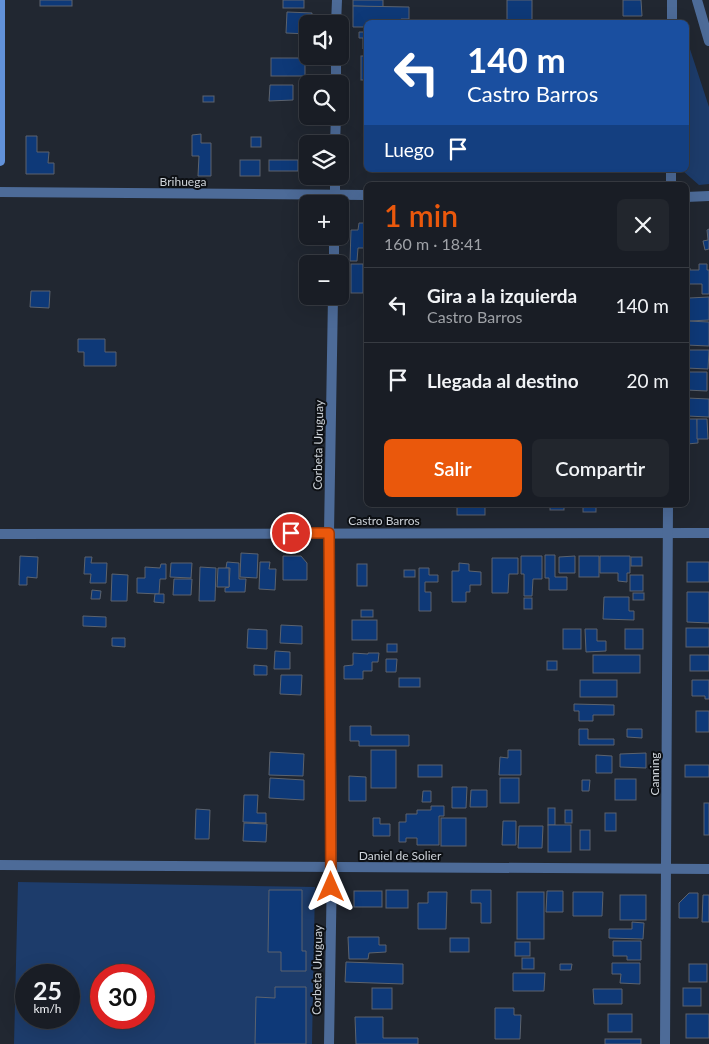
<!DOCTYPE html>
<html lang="es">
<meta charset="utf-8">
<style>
:root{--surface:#191d25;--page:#22262d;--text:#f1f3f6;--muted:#9fa2a7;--line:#373b42;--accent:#ea580c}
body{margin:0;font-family:Lato,sans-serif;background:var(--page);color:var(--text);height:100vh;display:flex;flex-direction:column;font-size:19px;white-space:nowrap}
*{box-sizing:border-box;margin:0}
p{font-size:16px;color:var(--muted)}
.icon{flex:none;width:28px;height:28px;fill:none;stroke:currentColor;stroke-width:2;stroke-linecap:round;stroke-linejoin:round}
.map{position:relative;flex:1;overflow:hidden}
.side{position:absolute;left:364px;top:182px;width:325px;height:325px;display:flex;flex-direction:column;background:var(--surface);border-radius:8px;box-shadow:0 5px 20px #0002,0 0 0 1px var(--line)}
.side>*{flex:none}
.hud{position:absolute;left:364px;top:20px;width:325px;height:152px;border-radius:8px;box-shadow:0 5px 20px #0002,0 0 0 1px var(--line);background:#1a4fa0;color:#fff;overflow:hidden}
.fabs{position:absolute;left:299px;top:15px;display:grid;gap:10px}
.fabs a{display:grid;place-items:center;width:50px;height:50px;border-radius:8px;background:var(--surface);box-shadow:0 5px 20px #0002,0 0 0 1px var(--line);font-size:25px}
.speed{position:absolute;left:15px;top:964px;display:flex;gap:10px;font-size:25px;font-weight:700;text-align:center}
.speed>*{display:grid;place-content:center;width:65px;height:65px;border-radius:50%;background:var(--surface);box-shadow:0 5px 20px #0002,0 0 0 1px var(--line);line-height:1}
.speed small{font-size:12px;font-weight:400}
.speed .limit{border:8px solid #d22;background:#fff;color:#111}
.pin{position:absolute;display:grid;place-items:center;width:42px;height:42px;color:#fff;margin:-21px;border:2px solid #fff;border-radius:50%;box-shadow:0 1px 5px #0007}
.me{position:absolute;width:55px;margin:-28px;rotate:0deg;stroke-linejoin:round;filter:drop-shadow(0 0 4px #0008)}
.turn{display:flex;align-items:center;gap:18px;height:105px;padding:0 20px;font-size:22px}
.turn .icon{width:65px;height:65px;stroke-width:2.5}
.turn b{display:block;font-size:35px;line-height:42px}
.then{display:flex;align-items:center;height:48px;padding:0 20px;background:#0003;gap:10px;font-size:19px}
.round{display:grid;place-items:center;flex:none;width:52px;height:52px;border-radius:8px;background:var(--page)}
.overview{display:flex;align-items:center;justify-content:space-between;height:85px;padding:0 20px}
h1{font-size:30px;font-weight:600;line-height:38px;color:var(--accent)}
.button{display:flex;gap:10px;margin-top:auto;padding:10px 20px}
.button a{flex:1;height:58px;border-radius:8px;background:var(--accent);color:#fff;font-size:20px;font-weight:600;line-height:58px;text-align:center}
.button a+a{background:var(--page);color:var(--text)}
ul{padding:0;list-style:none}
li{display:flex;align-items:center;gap:15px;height:75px;padding:0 20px;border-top:1px solid var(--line)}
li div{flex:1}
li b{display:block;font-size:19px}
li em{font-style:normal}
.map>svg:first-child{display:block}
.green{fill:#1d3c6b;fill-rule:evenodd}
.building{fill:#0e3978;stroke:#5c636e}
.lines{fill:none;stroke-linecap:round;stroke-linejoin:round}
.street{stroke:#4d6b98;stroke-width:10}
.secondary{stroke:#6191d9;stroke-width:10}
.route-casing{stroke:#983908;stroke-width:12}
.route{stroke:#ea580c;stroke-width:9}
.labels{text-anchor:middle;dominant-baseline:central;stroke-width:4;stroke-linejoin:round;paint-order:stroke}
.street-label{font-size:12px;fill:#cfd4da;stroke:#0d1014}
</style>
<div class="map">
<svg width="709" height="1044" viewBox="0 0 709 1044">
<rect width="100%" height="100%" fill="#212731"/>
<g class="green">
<polygon points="686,37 709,107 709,184 699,185 683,171 686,170"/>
<path d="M18 882 315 887 312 1044H14ZM26 975H69V1018H26ZM101 975H144V1018H101Z"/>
</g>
<g class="building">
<rect x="40" y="0" width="32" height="6"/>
<rect x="283" y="0" width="21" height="8"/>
<polygon points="353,0 383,0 383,7 353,6"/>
<rect x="507" y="0" width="25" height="22"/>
<polygon points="623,0 641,0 642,16 623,16"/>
<polygon points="353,6 409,7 409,19 401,19 400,21 396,21 396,22 366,22 366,27 353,27"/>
<polygon points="287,12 312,13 311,24 308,24 308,34 286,33"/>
<polygon points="359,32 366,32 366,49 363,49 363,38 359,38"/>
<rect x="361" y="56" width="5" height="24"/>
<rect x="271" y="58" width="34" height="18"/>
<polygon points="270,85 293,85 293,100 269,101"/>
<rect x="203" y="96" width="11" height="6"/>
<polygon points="201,134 201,143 211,143 211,176 198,176 199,156 192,156 192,135"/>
<polygon points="26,136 37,136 37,152 49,152 48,163 54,163 54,174 26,174"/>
<rect x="251" y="137" width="10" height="10"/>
<rect x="240" y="160" width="20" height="16"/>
<rect x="269" y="160" width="29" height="11"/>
<polygon points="359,223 366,223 366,248 358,248 357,261 350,261 351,230 358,230"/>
<polygon points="709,229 709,249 705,250 703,241 708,240 707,230"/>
<rect x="351" y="264" width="12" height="29"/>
<polygon points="699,264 707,264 707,270 709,270 709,294 702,294 702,284 687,284 687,268 690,268 690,270 699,270"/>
<polygon points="31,291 50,291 49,308 30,307"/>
<polygon points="709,297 709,320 689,321 689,298"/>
<polygon points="687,321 709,322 709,346 686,345"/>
<polygon points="78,339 105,339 105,352 116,352 116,366 84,366 84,352 78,352"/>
<polygon points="686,350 709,350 708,369 686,368"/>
<polygon points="686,372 707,372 707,391 686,390"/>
<polygon points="687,398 709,399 709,417 687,416"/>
<polygon points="689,419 697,419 698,443 687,444 686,431 689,431"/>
<polygon points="697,419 707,419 708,439 697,439"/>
<rect x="457" y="505" width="28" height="10"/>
<rect x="550" y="505" width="14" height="5"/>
<rect x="583" y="505" width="13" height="7"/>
<polygon points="241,553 258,554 257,578 240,577"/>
<polygon points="545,555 555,555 555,577 567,577 567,590 549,590 549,578 545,578"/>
<polygon points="20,556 38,557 37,578 27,577 27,585 19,585"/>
<polygon points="283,556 301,556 307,563 307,580 283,580"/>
<polygon points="521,556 542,556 542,579 533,579 532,596 524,596 524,574 521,574"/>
<polygon points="575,556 575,573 559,573 559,557"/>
<rect x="579" y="556" width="20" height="21"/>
<polygon points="600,556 630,556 630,573 627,573 627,582 618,581 618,573 600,573"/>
<polygon points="85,557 92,557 91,563 107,563 106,583 90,583 91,574 84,574"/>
<rect x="631" y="557" width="11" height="9"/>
<polygon points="492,558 518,558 518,574 509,574 508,593 492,593"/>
<polygon points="227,562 239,563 239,579 246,579 245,592 225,592 225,588 229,587 230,568 226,568"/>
<polygon points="260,562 270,562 269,569 276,569 275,590 259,589"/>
<rect x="687" y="562" width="22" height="20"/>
<polygon points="171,563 192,563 191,578 170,577"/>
<polygon points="459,563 469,564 469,571 481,572 481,585 470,585 470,592 466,592 466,602 452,602 452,571 459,571"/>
<polygon points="161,564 166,564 166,579 160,579 159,594 137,593 137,578 145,578 145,567 160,568"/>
<rect x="357" y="564" width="10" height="22"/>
<polygon points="200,567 216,568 215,601 199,601"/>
<polygon points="218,568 229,568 229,587 217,587"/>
<polygon points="419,568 429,568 429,575 438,575 438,582 425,582 425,592 431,592 431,611 419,611"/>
<rect x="404" y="570" width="11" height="7"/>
<polygon points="112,574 128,575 127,601 111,601"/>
<rect x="630" y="575" width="13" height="16"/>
<polygon points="174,579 192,579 191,595 173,595"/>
<polygon points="92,590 101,591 100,599 91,599"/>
<polygon points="687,592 709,592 709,623 687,622"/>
<rect x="633" y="593" width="11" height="7"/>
<polygon points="155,594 164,594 164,603 154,602"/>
<polygon points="604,597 629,597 629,611 634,611 634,620 603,619"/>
<rect x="524" y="598" width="8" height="11"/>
<rect x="361" y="610" width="12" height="7"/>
<polygon points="83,616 106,617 106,627 83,626"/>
<rect x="352" y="620" width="25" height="20"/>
<polygon points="281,625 302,626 302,644 280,643"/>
<rect x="686" y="628" width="23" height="19"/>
<polygon points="248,629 267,630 267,649 247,648"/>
<rect x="563" y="629" width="18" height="20"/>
<polygon points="585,629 597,629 597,641 606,641 606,651 586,652"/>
<rect x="625" y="629" width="18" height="20"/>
<polygon points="112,638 125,638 125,647 112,646"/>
<rect x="387" y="644" width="10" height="8"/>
<polygon points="275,651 290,652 290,669 274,669"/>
<polygon points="353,653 368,654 368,653 379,653 378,662 372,662 372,671 363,671 363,679 344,679 344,666 353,665"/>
<rect x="593" y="655" width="47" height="18"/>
<rect x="690" y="655" width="19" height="16"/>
<polygon points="386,659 397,659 396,672 386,672"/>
<rect x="547" y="661" width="10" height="9"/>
<polygon points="254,665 267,666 267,675 254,675"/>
<polygon points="281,675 302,675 301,695 280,694"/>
<rect x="399" y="678" width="21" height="9"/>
<rect x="580" y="680" width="37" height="17"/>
<polygon points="692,680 709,680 709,699 705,699 705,696 692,696"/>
<polygon points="574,704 614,705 614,715 593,715 593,721 579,721 579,711 574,711"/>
<rect x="696" y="711" width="13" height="21"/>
<polygon points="350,726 371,726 371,735 409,735 409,746 359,746 359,741 350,741"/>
<polygon points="579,729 588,729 588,739 614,739 614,745 579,745"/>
<polygon points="627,729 642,729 642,738 627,737"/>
<rect x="371" y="750" width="25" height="38"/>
<polygon points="508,750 521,750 521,775 499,775 500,757 508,758"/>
<polygon points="270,752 304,754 303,776 269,775"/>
<polygon points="646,753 646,768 620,767 620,754"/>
<polygon points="596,755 612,756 612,773 596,773"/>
<rect x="418" y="765" width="24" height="12"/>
<rect x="685" y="765" width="24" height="12"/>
<polygon points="349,776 366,777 366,801 349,801"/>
<polygon points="270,778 304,780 304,800 269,798"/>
<rect x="500" y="778" width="19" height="25"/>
<rect x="615" y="779" width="21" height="21"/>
<polygon points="582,780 590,780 589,791 582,791"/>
<polygon points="452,787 467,787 466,808 452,808"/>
<polygon points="471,790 487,790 487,807 470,807"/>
<polygon points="423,791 431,791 431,802 422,802"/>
<polygon points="244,795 258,795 257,813 266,813 266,823 243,822"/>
<rect x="704" y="803" width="5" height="32"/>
<polygon points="431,806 444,806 444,816 439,816 439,845 417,845 417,838 406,838 406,842 399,842 399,822 406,822 406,814 417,814 417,810 431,810"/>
<rect x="548" y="808" width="7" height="17"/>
<polygon points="196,809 210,810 209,839 195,839"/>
<rect x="565" y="810" width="7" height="13"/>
<rect x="605" y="813" width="11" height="18"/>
<polygon points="373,818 380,818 380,824 390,824 390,836 373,836"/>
<rect x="441" y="818" width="25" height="28"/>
<polygon points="503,821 516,821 516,845 502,845"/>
<polygon points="244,823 267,824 266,842 243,841"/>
<rect x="548" y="825" width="23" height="27"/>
<polygon points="519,826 543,826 542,848 518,848"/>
<rect x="580" y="830" width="10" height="20"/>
<polygon points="269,890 302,890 302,951 306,951 306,971 281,971 281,952 268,952"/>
<rect x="386" y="890" width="22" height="18"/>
<polygon points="471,890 491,890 491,923 481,923 481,903 471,903"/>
<rect x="354" y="891" width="28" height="16"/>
<polygon points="547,891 563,891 563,912 546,912"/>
<polygon points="428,892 447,892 446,929 418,929 418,903 428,903"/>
<rect x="517" y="892" width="27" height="47"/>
<polygon points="573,892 603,892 602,916 573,916"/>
<polygon points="689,893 698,893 698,918 679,918 679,903"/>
<rect x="620" y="895" width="26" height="25"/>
<polygon points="703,895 709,895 709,922 702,922"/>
<polygon points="632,922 644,923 643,939 609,938 609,929 632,929"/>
<polygon points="348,937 379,937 379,945 386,945 386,952 369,953 368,959 349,959"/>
<rect x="450" y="938" width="19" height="14"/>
<polygon points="613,941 641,941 641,960 627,960 627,956 613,956"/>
<rect x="515" y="942" width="15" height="14"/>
<rect x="522" y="958" width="12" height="11"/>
<polygon points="346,962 403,964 403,984 345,982"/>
<polygon points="612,963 640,963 640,984 620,983 621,974 612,974"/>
<polygon points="560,964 572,964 571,970 560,970"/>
<rect x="689" y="964" width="18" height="18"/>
<polygon points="513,973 545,973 544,991 513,991"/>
<polygon points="275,987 306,987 306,1044 255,1044 256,997 275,998"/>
<rect x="372" y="988" width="20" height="21"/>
<rect x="683" y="988" width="18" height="18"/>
<polygon points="593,989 622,989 622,1004 594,1004"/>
<polygon points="495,1008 514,1008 514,1015 521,1015 520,1039 495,1039"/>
<rect x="608" y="1014" width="24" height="18"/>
<rect x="686" y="1014" width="23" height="24"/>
<polygon points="355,1017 383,1017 383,1038 418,1038 418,1044 356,1044"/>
<rect x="605" y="1039" width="36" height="5"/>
</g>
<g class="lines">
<g class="street">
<polyline points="697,0 709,41"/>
<polyline points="672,22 672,0"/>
<polyline points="336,24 337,0"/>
<polyline points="336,84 336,56"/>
<polyline points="335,144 336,116"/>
<polyline points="671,185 671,170"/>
<polyline points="0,192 366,195"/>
<polyline points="686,197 709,196"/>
<polyline points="335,204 335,176"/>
<polyline points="334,264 334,236"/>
<polyline points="0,534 709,533"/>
<polyline points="0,865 709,869"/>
<polyline points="329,1044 332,868 329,533 333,296"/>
<polyline points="665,1044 668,505"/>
</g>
<polyline class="secondary" points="0,161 0,0"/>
</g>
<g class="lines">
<defs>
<polyline id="route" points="291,533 329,533 331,887"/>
</defs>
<use href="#route" class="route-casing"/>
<use href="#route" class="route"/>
</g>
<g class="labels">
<g class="street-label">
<text x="183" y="181">Brihuega</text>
<text transform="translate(318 445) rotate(-89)">Corbeta Uruguay</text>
<text x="384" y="520">Castro Barros</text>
<text transform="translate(654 774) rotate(-90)">Canning</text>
<text x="400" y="855">Daniel de Solier</text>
<text transform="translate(317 970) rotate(-89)">Corbeta Uruguay</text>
</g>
</g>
</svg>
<div class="fabs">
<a><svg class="icon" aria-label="sound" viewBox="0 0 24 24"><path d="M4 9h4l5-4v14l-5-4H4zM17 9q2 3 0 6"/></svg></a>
<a><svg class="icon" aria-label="search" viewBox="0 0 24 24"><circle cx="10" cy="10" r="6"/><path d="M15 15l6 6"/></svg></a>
<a><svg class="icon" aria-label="layers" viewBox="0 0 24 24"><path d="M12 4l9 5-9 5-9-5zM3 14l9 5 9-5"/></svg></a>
<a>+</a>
<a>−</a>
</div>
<div class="speed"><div>25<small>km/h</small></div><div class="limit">30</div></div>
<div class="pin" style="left:291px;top:533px;background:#d93025"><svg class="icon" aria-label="arrive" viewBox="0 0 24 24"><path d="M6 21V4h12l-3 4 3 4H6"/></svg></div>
<svg class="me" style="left:331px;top:887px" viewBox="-20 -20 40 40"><path d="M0-17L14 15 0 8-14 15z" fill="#ea580c" stroke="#fff" stroke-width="4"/></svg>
<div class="hud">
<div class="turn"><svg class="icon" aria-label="left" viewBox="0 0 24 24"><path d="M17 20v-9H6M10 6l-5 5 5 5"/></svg><div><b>140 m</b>Castro Barros</div></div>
<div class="then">Luego<svg class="icon" aria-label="arrive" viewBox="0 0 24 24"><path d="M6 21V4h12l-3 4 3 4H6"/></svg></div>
</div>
<section class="side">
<div class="overview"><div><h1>1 min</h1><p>160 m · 18:41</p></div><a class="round"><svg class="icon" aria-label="close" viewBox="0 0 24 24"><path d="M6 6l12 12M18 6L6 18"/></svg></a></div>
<ul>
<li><svg class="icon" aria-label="left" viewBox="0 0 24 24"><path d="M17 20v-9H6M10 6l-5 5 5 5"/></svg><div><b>Gira a la izquierda</b><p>Castro Barros</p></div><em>140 m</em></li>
<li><svg class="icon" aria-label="arrive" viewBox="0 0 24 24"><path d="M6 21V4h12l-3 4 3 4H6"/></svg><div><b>Llegada al destino</b></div><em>20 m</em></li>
</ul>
<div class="button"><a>Salir</a><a>Compartir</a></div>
</section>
</div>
